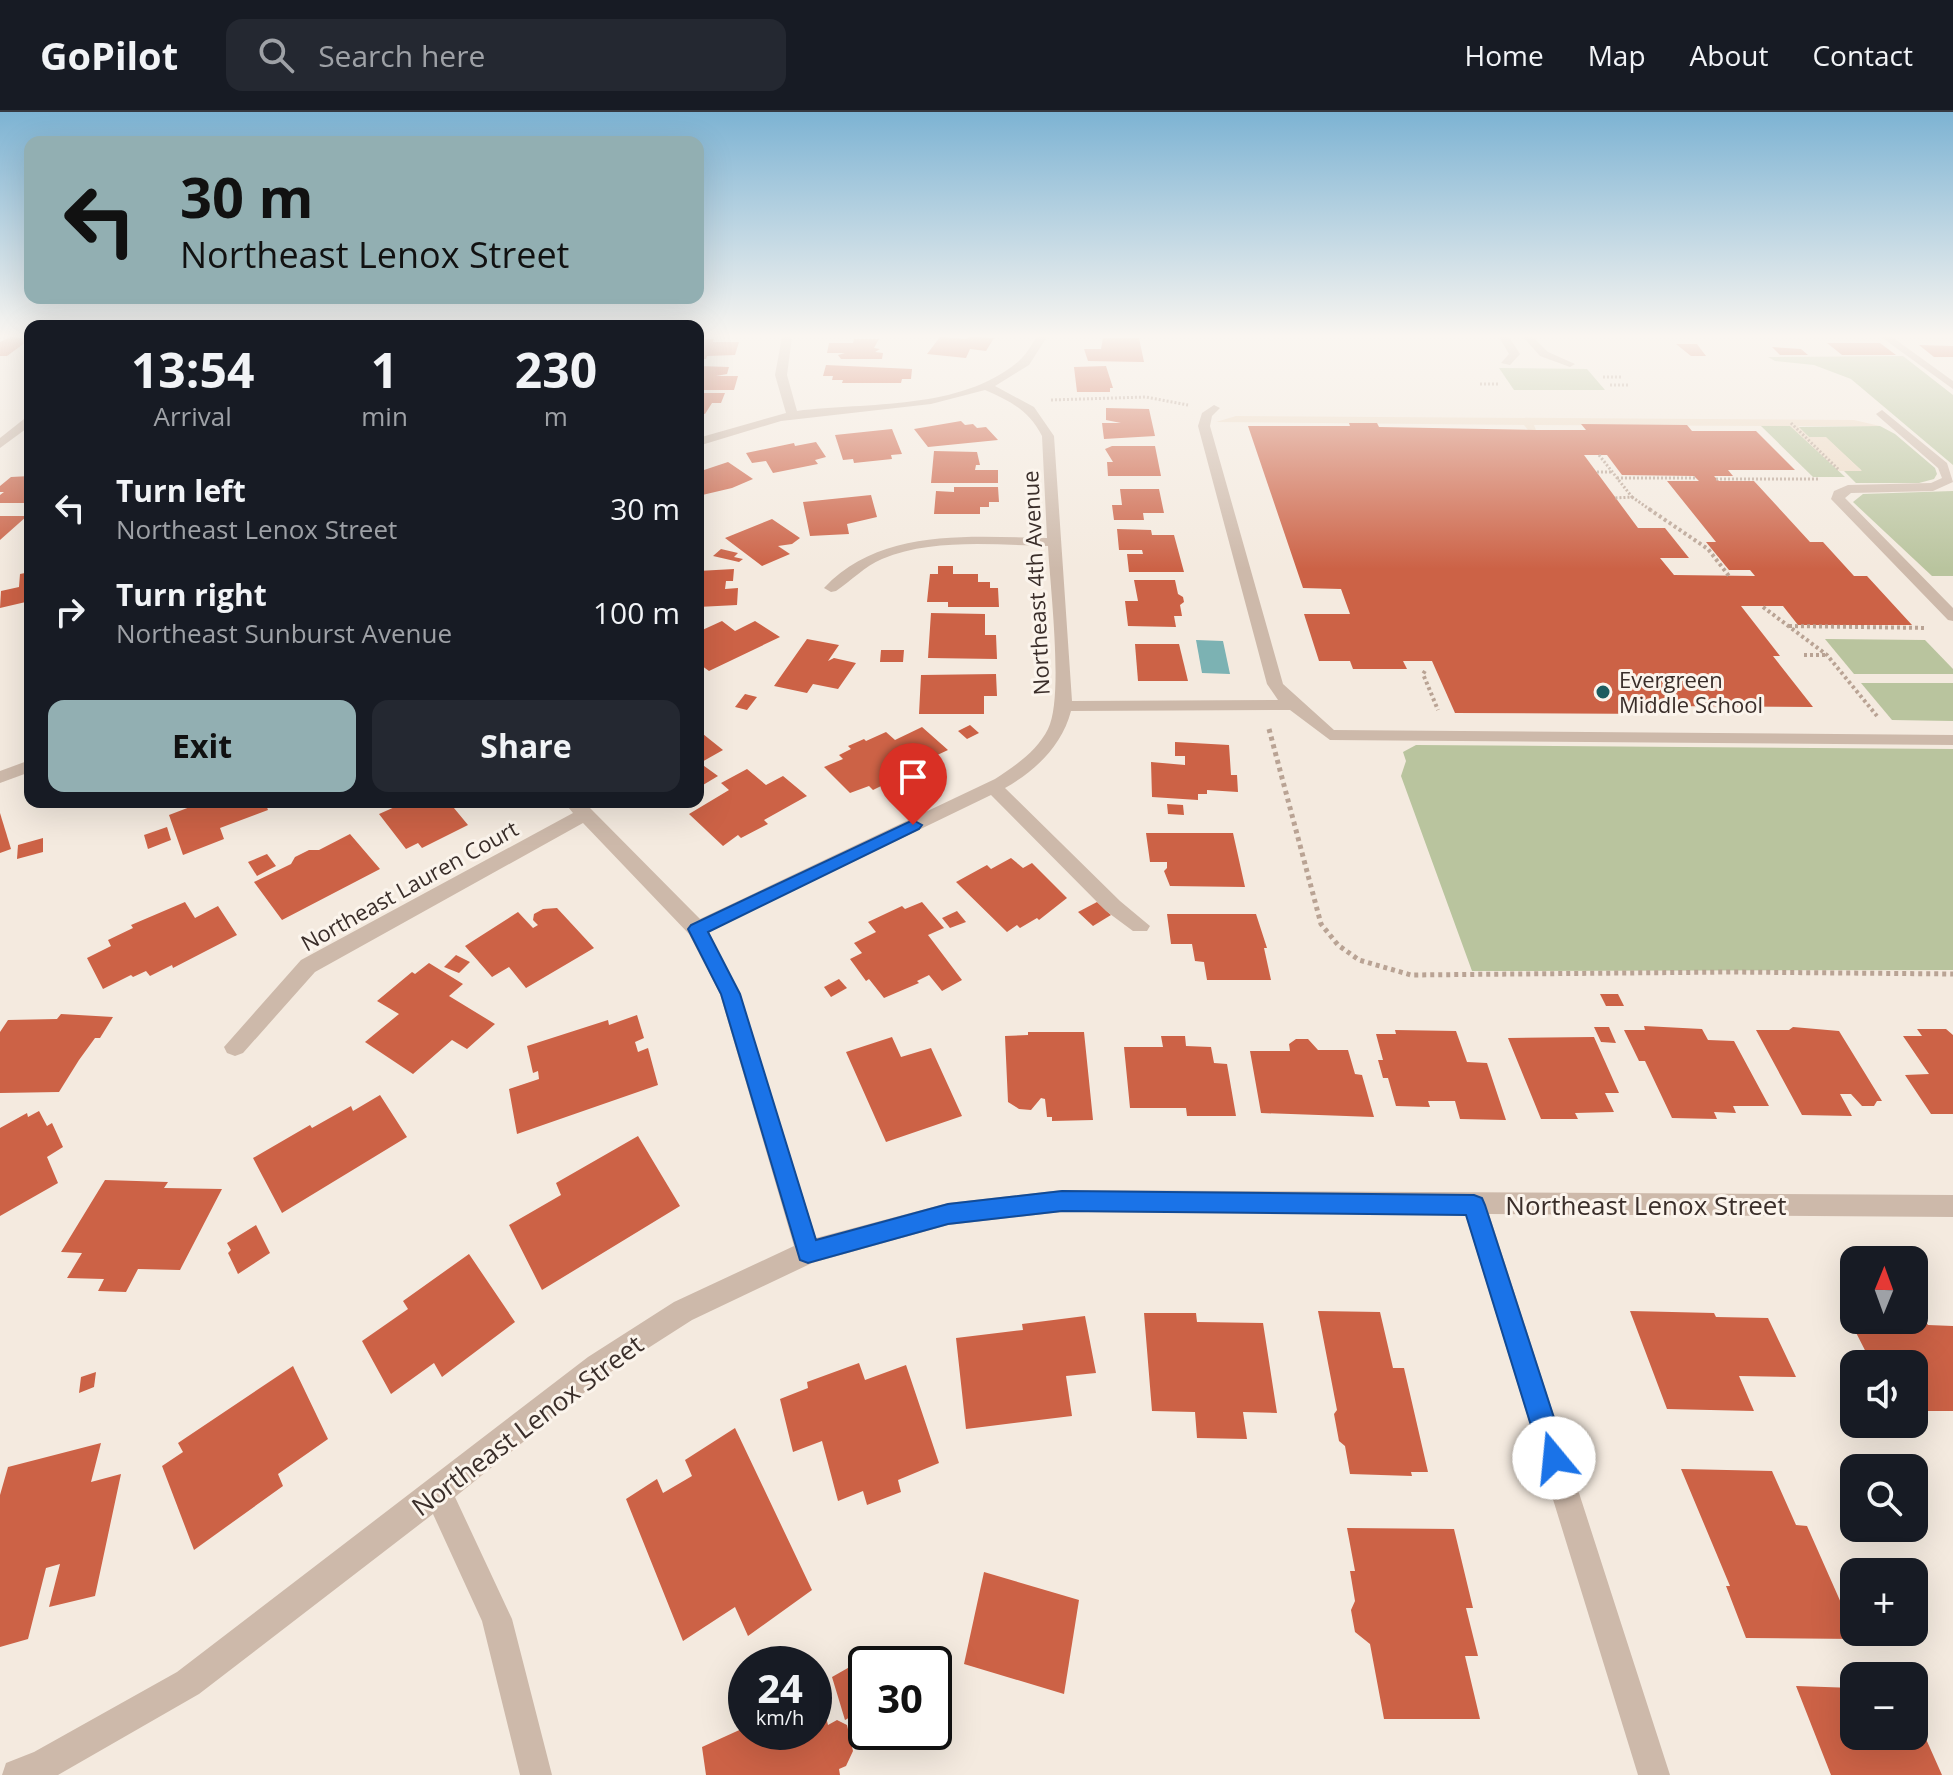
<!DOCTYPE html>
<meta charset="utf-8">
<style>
:root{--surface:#171b24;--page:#242831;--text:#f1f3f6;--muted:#9ea1a6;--line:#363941;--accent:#92afb2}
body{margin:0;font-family:"Open Sans",sans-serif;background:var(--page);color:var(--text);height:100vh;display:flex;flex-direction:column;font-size:30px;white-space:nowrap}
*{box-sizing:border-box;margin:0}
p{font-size:26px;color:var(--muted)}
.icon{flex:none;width:44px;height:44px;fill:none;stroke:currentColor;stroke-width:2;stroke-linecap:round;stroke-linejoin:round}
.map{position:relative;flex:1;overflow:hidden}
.side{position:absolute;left:24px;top:208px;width:680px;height:488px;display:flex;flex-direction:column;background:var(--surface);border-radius:16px;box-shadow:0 8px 32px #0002}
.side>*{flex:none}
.guide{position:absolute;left:24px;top:24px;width:680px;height:168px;border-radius:16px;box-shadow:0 8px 32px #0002;background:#92afb2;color:#111;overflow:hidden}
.needle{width:52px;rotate:1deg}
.buttons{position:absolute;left:1840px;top:1134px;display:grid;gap:16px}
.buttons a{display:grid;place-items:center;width:88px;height:88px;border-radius:16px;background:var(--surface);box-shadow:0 8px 32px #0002;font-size:40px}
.speed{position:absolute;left:728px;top:1534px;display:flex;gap:16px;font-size:40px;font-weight:700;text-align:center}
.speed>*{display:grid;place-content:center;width:104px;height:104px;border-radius:50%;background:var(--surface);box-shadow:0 8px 32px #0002;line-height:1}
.speed small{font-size:20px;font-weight:400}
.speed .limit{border:4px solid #111;border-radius:12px;background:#fff;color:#111}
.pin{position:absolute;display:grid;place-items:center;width:68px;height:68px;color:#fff;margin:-82px -34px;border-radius:50% 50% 50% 0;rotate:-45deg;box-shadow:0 0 8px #0007}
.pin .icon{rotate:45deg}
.me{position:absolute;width:88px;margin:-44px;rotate:343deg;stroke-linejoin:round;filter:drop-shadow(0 0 6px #0008)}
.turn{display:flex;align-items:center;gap:28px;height:168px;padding:0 24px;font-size:36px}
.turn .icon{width:104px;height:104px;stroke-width:2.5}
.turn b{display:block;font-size:56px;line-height:68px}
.eta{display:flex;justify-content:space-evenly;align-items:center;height:136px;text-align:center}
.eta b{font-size:48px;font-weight:700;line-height:56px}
.cta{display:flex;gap:16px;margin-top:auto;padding:16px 24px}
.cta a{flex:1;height:92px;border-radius:16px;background:var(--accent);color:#111;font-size:32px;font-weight:700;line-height:92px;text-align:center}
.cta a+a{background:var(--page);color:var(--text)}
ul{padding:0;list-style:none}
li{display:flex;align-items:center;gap:24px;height:104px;padding:0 24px}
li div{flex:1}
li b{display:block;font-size:30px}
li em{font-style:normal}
header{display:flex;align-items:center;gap:48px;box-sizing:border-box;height:112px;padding:0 40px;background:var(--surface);border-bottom:2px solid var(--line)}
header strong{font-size:38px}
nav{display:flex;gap:44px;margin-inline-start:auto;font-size:28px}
.search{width:560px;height:72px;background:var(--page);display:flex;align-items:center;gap:20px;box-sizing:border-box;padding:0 28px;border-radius:16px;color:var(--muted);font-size:30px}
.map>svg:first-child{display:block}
.green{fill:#b9c49e}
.plaza{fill:#eddac5}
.water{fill:#7cb2b3}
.building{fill:#cc6246;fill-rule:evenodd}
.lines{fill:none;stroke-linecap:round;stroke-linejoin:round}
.path-far2{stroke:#b9a394;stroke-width:3;stroke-dasharray:2 2;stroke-linecap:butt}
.path-far1{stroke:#b9a394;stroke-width:4;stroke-dasharray:3 3;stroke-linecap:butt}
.path{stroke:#b9a394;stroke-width:5;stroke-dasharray:4 4;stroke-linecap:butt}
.minor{fill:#cdb9aa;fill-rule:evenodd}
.route{fill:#1a73e8;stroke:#114b97;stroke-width:2}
.poi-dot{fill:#1d5c5f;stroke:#fbf4ec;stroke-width:3}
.labels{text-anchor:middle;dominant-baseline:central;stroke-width:6;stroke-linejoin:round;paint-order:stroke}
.street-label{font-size:22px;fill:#3a2e2a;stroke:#fbf4ec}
.poi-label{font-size:22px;fill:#3a2e2a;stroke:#fbf4ec;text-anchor:start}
.near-street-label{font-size:26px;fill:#3a2e2a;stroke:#fbf4ec}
</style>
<header>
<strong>GoPilot</strong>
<div class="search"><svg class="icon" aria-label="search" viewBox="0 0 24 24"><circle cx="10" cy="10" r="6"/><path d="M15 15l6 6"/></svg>Search here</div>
<nav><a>Home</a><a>Map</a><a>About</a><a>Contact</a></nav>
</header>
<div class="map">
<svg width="1953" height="1663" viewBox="0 0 1953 1663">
<rect width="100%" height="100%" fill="#f4eadf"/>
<g class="green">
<polygon points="1903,244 1953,283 1953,353 1851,267 1814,253 1775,249 1768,245"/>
<polygon points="1499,256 1587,257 1605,278 1514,278"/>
<polygon points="1760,313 1791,314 1845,365 1813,365"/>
<polygon points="1880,314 1895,322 1935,356 1937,362 1934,367 1919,371 1856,371 1844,359 1861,358 1826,326 1809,325 1797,315"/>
<polygon points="1953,379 1953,464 1932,464 1853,390 1863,382"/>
<polygon points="1825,527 1925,528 1953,557 1953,562 1854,562"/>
<polygon points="1861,571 1953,571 1953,609 1892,608"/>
<polygon points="1416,633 1953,637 1953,858 1472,859 1401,664 1406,649 1403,640"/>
</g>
<polygon class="plaza" points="1236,304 1854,308 1880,314 1798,314 1809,325 1826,325 1862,359 1839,359 1790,314 1534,313 1536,318 1528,318 1524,313 1216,310"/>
<polygon class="water" points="1196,528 1223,529 1230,562 1202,561"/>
<g class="building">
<polygon points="10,225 30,227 7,244 0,244 0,230"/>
<polygon points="940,225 967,227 969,225 994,226 986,239 970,237 966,246 927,242"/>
<polygon points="1103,226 1139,226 1144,250 1088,249 1084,237 1101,237"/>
<polygon points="698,227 714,227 713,230 739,230 735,243 707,244 706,247 698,247"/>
<polygon points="854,227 879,227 874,236 880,237 875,240 883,241 882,247 841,247 838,243 845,241 827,241 829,231 853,231"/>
<polygon points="1827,231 1880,231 1896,243 1842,243"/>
<polygon points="1676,232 1697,232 1706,244 1691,244"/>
<polygon points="1919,233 1953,234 1953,245 1934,245"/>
<polygon points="1772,235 1801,237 1808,243 1780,243"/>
<polygon points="826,253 912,257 911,267 902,267 901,271 842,271 843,268 832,268 833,264 823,264"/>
<polygon points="698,254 729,255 727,262 716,264 738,264 734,278 698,278"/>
<polygon points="1106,254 1113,276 1110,276 1110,280 1077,280 1074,255"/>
<polygon points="698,281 725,281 721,291 712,291 705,302 698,301"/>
<polygon points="1106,296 1149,297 1155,324 1104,327 1102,311 1121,311 1106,308"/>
<polygon points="961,309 965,313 973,312 977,316 986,315 998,328 928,335 914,317"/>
<path d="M1349 311H1377L1379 315 1536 318H1586L1581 312 1687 313 1692 319H1756L1795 358H1728L1733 364H1714L1719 369H1754L1810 430H1823L1854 464H1867L1912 513H1798L1783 494H1741L1780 544H1773L1813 595 1656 594 1662 602 1455 601 1432 549H1403L1407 557H1353L1350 549H1319L1304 502H1350L1341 477 1303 476 1248 314H1350ZM1584 343H1607L1622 363 1694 364 1699 369H1667L1716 430H1706L1729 458H1750L1755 464 1674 463 1660 446H1689L1665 416H1638Z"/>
<polygon points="892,317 902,342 891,343 892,347 854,351 853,347 843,348 835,323"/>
<polygon points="816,330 826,345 815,348 818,352 773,361 766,349 752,351 746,341 794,331 795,334"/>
<polygon points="1112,334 1155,334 1161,364 1108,364 1107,350 1113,350 1105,337"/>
<polygon points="934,339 977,340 980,353 976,353 975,358 998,358 998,371 931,371"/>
<polygon points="728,350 753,367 732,376 698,384 698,360"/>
<polygon points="30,364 30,388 26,391 0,391 0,383 4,380 0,380 0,374 11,365"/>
<polygon points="954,375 998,375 999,390 989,390 989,395 980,395 980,402 934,402 936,379 954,380"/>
<polygon points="1120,377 1159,377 1164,401 1143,401 1144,408 1114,408 1112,393 1122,393"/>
<polygon points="871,383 877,405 847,412 849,422 810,424 803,390"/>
<polygon points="0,404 27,404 0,428"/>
<polygon points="772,407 800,426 792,432 778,434 790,442 762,454 725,426"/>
<polygon points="1117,417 1151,418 1152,423 1174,423 1184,460 1129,460 1127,442 1143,442 1142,438 1119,438"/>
<polygon points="721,437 738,441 734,445 743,447 739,450 713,444"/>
<polygon points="938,454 953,454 953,462 978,462 978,470 990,470 990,476 998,476 999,495 948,495 948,490 927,490 930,462 938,462"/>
<polygon points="734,457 733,469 726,469 725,477 738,476 737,493 698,495 698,459"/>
<polygon points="30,460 30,489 0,496 1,479 19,475 20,462"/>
<polygon points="1134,468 1175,468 1178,482 1183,485 1184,490 1180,493 1182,504 1174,504 1176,515 1128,514 1125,489 1138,489"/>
<polygon points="931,501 985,502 985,523 996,523 997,547 928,546"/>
<polygon points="722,509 735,519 755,509 780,525 709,559 698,551 698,520"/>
<polygon points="807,527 839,533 828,549 834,546 856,551 838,577 813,572 807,581 774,574"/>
<polygon points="1135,532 1179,532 1188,569 1138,569"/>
<polygon points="881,538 904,538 903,550 880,550"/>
<polygon points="996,562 997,584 984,584 984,602 919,602 921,563"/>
<polygon points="745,582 757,585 747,598 735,595"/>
<polygon points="970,613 979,621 967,627 958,619"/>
<polygon points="922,615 948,638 933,645 936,647 873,678 869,674 850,681 824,655 843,647 839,643 851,637 848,634 864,627 866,629 886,620 895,628"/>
<polygon points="698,618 723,638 700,651 718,664 698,676"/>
<polygon points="1175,630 1229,633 1231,663 1237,663 1238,680 1207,678 1207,682 1198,682 1198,688 1152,685 1151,650 1185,653 1185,644 1175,644"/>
<polygon points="747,657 766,673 783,664 807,684 764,708 768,712 741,726 738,723 723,734 689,702 729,678 721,671"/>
<polygon points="203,690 265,690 268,698 220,716 224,727 183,743 169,703"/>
<polygon points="406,690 449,690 468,713 422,736 418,731 406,737 379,702"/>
<polygon points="1167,692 1183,693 1184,703 1168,702"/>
<polygon points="0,701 11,737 0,741"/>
<polygon points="167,715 171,728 148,737 144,723"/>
<polygon points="1146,721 1233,721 1245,775 1170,774 1164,759 1167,756 1167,750 1150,750"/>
<polygon points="350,722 380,757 282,808 254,770 291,752 295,745 309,738 319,738"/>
<polygon points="43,726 43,740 17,747 18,733"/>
<polygon points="267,742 276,754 257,764 248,750"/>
<polygon points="1011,746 1023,756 1032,751 1067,786 1039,808 1037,806 1020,816 1017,813 1007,820 956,770 987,753 991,757"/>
<polygon points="185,790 195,806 218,794 237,823 173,856 172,853 150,864 146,859 133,865 131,863 103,877 87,846 111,834 108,828 133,816 131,813"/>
<polygon points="922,790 944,816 928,823 962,868 942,879 929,863 917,869 919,871 884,886 869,867 866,869 850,847 862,841 854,831 876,820 868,810 902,794 905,797"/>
<polygon points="1097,790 1111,803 1093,814 1078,800"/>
<polygon points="557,796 594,836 526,876 509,855 492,865 465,834 518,800 533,816 538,813 533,808 534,802 543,797"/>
<polygon points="957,799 966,810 950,816 942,806"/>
<polygon points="1167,802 1256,802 1267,836 1264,836 1271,868 1207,868 1204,850 1195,849 1192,832 1171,832"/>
<polygon points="456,843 470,850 459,861 444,855"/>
<polygon points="429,851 463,872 449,884 495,912 467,937 452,928 413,962 365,930 399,902 377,889 412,860 415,862"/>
<polygon points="839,867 847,876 831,885 824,875"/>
<polygon points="1600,882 1618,882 1624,894 1606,894"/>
<polygon points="61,902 113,905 100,926 95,926 79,948 59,980 0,981 0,920 8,908 57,907"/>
<polygon points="637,903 644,926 635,930 638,940 648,936 658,973 517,1022 509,977 539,967 538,959 533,961 527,934 608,908 609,913"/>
<polygon points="1644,914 1702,917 1708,928 1734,929 1769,994 1733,994 1736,1001 1714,1000 1717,1007 1672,1006 1645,949 1639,949 1624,918 1645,918"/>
<polygon points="1594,915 1609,915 1616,931 1601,930"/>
<polygon points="1793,915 1839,919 1882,989 1877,989 1874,994 1862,994 1851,982 1840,982 1852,1004 1802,1003 1756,918 1789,918"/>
<polygon points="1917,917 1946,917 1953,923 1953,1002 1931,1002 1905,963 1929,962 1903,924 1922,924"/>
<polygon points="1395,918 1456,919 1467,950 1487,951 1506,1008 1460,1007 1455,989 1428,989 1430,995 1396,994 1388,966 1383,966 1378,948 1383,948 1376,922 1396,922"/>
<polygon points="1028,920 1084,920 1093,1008 1052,1009 1052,1005 1047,1005 1045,987 1041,986 1031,998 1019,997 1008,990 1005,924 1028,923"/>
<polygon points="1161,924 1185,924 1186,934 1211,935 1214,951 1227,952 1236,1004 1187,1004 1186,996 1130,996 1124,935 1163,935"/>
<polygon points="892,925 901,945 931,936 962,1004 886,1030 846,940"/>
<polygon points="1594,925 1619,981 1605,981 1614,1000 1575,1001 1578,1007 1541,1007 1508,926"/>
<polygon points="1296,927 1308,927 1318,938 1348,938 1355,962 1362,963 1374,1005 1261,1001 1250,939 1290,939 1289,932"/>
<polygon points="380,983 407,1025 282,1101 253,1046 310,1013 312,1016 351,994 353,999"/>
<polygon points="39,999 47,1014 52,1011 63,1035 47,1045 58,1071 0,1104 0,1016 27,1001 28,1005"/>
<polygon points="638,1024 680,1094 542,1178 509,1113 561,1083 556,1071"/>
<polygon points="105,1068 168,1070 164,1076 222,1077 180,1158 138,1157 126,1180 98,1179 104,1167 67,1166 82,1141 61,1140"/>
<polygon points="256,1113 270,1141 238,1162 228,1141 231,1138 227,1131"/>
<polygon points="469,1142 515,1210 442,1265 434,1251 391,1282 362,1229 408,1197 403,1189"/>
<polygon points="1318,1199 1380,1200 1393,1256 1404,1256 1428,1360 1411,1360 1412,1364 1350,1362 1345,1334 1339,1329 1334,1302 1337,1298"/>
<polygon points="1630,1199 1714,1201 1716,1205 1768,1206 1796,1265 1739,1264 1754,1299 1667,1297"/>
<polygon points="1144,1201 1196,1201 1197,1210 1263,1211 1277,1301 1243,1300 1247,1327 1197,1326 1195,1300 1152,1299"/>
<polygon points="1846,1201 1854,1201 1854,1208 1914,1208 1914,1202 1921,1202 1928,1213 1953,1214 1953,1299 1928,1299 1914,1273 1914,1252 1872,1252"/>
<polygon points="1085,1204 1096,1261 1066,1264 1072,1304 966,1317 956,1226 1023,1218 1022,1212"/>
<polygon points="859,1251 865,1268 906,1253 939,1351 898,1368 901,1380 867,1393 863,1379 838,1389 822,1329 793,1340 780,1287 808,1276 807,1270"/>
<polygon points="293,1254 328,1327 278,1362 283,1374 194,1438 162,1354 183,1340 178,1331"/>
<polygon points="96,1260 94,1275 79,1281 81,1265"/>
<polygon points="735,1316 812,1478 748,1524 735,1495 683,1529 626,1387 657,1367 663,1381 692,1364 685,1348"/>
<polygon points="101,1331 91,1370 121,1362 95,1484 49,1495 60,1452 46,1456 28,1527 0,1535 0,1383 8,1355"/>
<polygon points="1681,1357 1772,1359 1796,1413 1807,1414 1857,1527 1746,1526 1726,1474 1730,1474"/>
<polygon points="1347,1416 1454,1417 1473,1496 1466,1496 1478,1544 1465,1544 1480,1607 1384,1607 1370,1532 1355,1520 1351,1498 1355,1489 1350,1459 1355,1459"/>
<polygon points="984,1460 1079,1488 1064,1582 964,1552"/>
<polygon points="869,1544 872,1552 866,1552 866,1596 845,1608 832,1565"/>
<polygon points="1796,1574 1854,1576 1854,1624 1914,1624 1914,1600 1942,1663 1831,1663"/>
<polygon points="820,1582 828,1613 837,1608 847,1613 853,1639 846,1654 839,1657 840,1663 706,1663 702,1635 746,1615 746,1620 814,1620 814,1585"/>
</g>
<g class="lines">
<g class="path-far2">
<polyline points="1603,265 1623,265"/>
<polyline points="1480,272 1499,272"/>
<polyline points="1610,273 1630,273"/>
<polyline points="1051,288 1146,285 1188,293"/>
<polyline points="1791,311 1839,358"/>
<polyline points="1599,343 1632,385 1615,386"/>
<polyline points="1597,360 1612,360"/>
<polyline points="1617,366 1696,366"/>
<polyline points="1716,367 1820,367"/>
<polyline points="1632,385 1652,399"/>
</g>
<g class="path-far1">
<polyline points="1649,397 1708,437 1729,464"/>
<polyline points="1763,495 1827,543 1877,604"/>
<polyline points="1789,514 1927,516"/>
<polyline points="1804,543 1827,543"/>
<polyline points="1425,559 1423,562 1438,598"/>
</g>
<polyline class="path" points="1269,617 1321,812 1338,833 1359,848 1411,863 1731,860 1953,862"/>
<g class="minor">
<path d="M782 225H792L787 263 797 299C868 290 961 299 1019 249 1026 243 1031 233 1037 225H1047L1029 253 995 274 1034 295 1054 324 1072 589 1278 588 1267 572 1198 314 1202 301 1214 293 1220 296 1212 304 1210 314 1283 572 1334 618 1953 623V633L1330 628 1290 598 1071 599C1062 634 1035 659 1005 676L1120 789 1150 814 1147 819H1133L1106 799 991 683 708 820 740 882 816 1126 948 1091 1062 1078 1953 1083V1105L1489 1102 1670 1663H1638L1465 1102 1062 1100 948 1113 812 1151 692 1208 606 1263 455 1385 512 1507 552 1663H520L482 1509 433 1402 199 1582 58 1663H2L6 1651 34 1640 177 1560 588 1245 674 1190 794 1134 720 882 689 822 583 711 315 860 243 941 235 944 227 941 224 935 301 848 573 701 564 690H584L592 698 700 807 995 667C1015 654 1037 639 1048 617 1064 585 1050 475 1048 434 994 433 933 426 882 447 865 454 851 469 836 479L831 480 824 476C881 415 971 425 1047 426L1042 324C1029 298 1010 289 985 278L931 292 781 309 698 334V326L786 301 775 263Z"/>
<polygon points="1499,225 1509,225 1520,242 1510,253 1501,251 1509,242"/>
<polygon points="1523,225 1533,225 1548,240 1575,252 1570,255 1540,244"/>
<polygon points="1881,225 1892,225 1953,269 1953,277"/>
<polygon points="1882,298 1947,351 1953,370 1933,379 1851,381 1845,386 1953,496 1953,509 1948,508 1831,387 1834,379 1848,373 1931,371 1942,366 1938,356 1878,304 1876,302"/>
<polygon points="24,307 30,307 30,314 0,336 0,326"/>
<polygon points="30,648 30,660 0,671 0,659"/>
</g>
</g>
<linearGradient id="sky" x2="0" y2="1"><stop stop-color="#7db3d3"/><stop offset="0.49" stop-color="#faf6f1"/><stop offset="1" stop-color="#faf6f1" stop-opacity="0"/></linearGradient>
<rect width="1953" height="457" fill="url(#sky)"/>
<polygon class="route" points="913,708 922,713 919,717 708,820 740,882 816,1128 948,1092 1062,1079 1474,1083 1482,1086 1485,1093 1567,1346 1563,1355 1554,1359 1545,1355 1541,1346 1466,1103 1062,1099 948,1112 808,1151 800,1148 721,882 688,817 691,813"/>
<circle class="poi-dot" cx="1603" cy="580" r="8"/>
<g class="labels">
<g class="street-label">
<text transform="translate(1035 471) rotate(-93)">Northeast 4th Avenue</text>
<text transform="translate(409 773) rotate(-29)">Northeast Lauren Court</text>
</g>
<g class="poi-label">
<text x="1619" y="567">Evergreen<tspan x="1619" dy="25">Middle School</tspan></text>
</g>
<g class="near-street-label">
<text x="1646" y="1093">Northeast Lenox Street</text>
<text transform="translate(527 1313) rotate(-37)">Northeast Lenox Street</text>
</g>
</g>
</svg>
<div class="buttons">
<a><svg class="needle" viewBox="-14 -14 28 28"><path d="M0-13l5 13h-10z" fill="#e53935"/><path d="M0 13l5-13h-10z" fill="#9ea1a6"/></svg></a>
<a><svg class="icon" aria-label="sound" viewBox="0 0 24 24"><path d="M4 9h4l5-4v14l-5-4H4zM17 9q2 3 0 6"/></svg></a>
<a><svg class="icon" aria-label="search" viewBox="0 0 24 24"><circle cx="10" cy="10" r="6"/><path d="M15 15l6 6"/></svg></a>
<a>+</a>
<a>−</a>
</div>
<div class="speed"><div>24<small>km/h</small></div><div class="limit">30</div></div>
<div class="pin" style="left:913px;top:713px;background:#d93025"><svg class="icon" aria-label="arrive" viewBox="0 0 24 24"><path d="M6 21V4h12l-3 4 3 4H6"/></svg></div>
<svg class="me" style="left:1554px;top:1346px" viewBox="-20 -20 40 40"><circle r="19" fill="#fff"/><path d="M0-13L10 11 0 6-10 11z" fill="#1a73e8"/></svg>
<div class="guide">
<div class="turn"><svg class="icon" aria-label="left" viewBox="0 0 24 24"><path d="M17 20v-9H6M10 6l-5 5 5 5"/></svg><div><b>30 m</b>Northeast Lenox Street</div></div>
</div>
<section class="side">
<div class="eta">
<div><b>13:54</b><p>Arrival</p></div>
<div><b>1</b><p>min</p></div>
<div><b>230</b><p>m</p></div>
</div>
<ul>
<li><svg class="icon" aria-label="left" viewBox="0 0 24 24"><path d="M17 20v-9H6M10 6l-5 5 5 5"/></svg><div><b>Turn left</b><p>Northeast Lenox Street</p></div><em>30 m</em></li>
<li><svg class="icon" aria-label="right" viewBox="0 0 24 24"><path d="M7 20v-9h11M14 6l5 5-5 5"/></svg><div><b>Turn right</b><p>Northeast Sunburst Avenue</p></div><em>100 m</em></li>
</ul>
<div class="cta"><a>Exit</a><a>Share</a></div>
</section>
</div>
